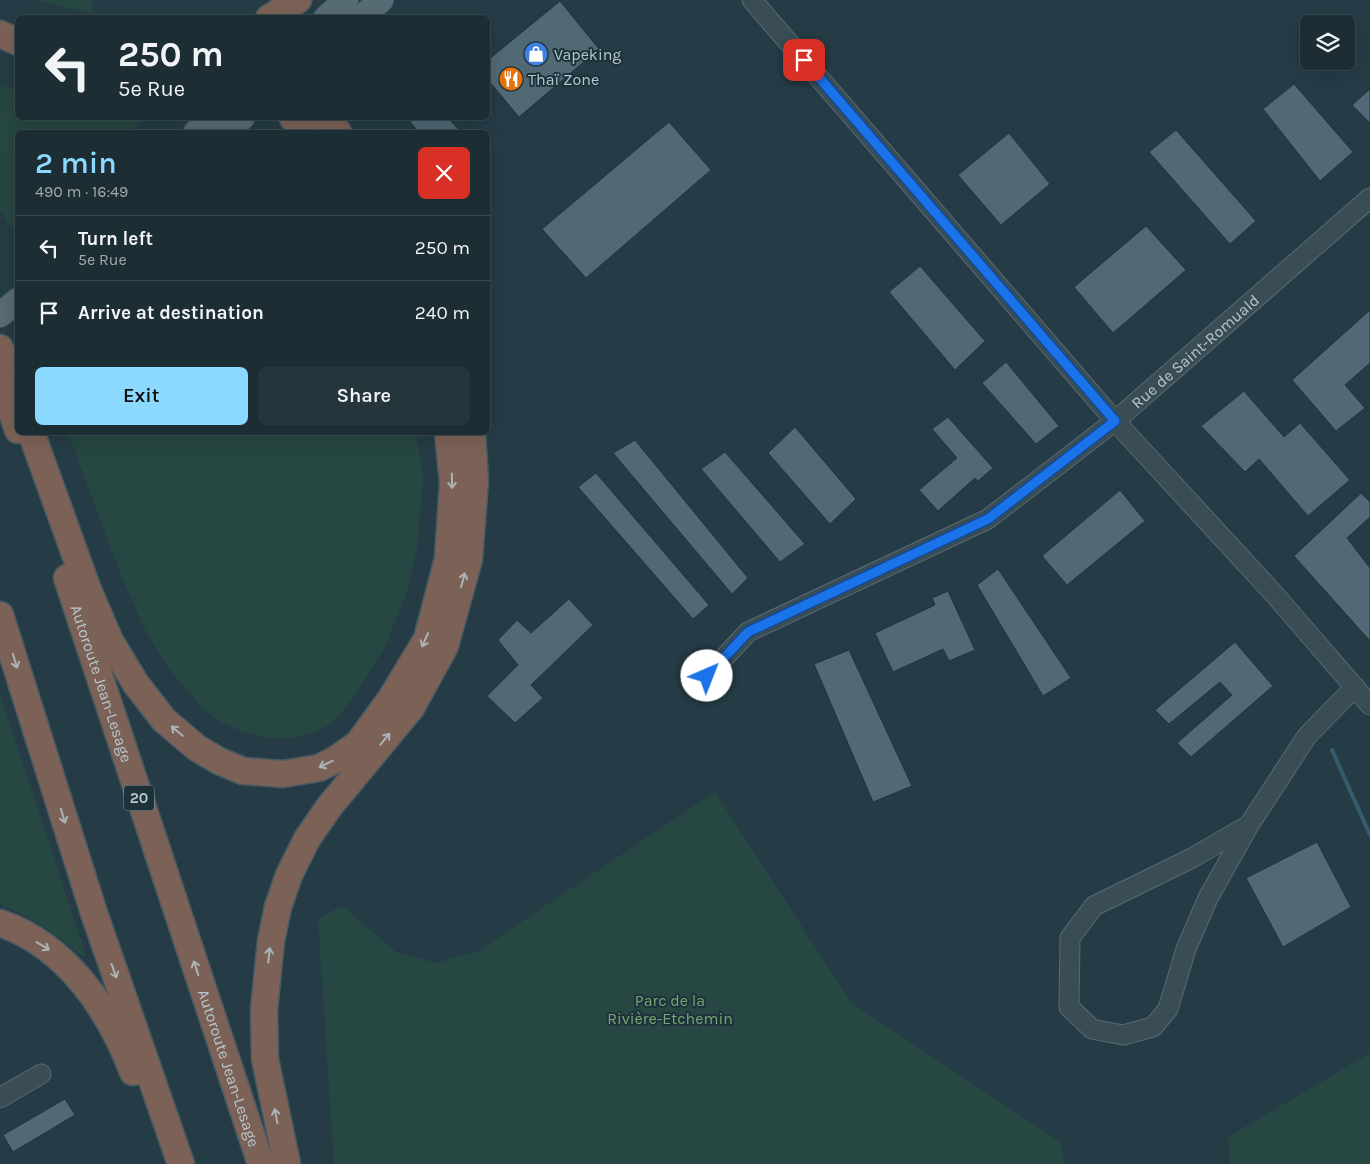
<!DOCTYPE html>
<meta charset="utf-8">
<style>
:root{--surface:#1c2d34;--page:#25353c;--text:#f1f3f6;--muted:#a0a8ac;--line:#3a494f;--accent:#8cd9ff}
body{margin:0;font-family:Karla,sans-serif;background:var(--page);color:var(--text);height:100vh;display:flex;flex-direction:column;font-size:19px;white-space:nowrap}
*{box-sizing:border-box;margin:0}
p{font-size:16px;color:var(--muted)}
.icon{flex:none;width:28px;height:28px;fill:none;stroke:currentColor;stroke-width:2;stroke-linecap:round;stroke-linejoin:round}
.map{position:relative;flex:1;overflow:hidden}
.side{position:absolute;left:15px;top:130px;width:475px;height:305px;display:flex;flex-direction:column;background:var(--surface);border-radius:8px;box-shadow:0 5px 20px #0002,0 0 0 1px var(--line)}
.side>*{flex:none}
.banner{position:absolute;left:15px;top:15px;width:475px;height:105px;border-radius:8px;box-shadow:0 5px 20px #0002,0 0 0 1px var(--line);background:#1c2d34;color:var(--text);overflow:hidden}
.buttons{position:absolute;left:1300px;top:15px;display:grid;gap:10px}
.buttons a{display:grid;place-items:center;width:55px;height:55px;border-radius:8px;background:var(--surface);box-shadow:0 5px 20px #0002,0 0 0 1px var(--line);font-size:25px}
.pin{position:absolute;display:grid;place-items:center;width:42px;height:42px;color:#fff;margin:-21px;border-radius:10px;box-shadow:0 2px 8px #0006}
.me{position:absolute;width:55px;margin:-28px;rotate:44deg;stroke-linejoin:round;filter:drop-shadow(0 0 4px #0008)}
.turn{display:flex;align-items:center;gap:18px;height:105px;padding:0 20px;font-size:22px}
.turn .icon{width:65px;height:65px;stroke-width:2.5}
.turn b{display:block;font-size:35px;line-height:42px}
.round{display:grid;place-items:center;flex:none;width:52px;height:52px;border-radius:8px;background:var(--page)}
.overview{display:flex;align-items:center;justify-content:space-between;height:85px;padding:0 20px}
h1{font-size:30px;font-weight:600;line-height:38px;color:var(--accent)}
.primary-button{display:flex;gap:10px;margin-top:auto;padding:10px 20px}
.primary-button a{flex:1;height:58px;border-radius:8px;background:var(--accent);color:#111;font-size:20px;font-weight:600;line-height:58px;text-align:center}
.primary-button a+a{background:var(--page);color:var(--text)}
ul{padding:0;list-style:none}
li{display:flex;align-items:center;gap:15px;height:65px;padding:0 20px;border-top:1px solid var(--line)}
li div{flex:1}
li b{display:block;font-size:19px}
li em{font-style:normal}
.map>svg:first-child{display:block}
.green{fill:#274742}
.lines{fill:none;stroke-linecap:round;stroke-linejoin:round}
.stream{stroke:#355c6c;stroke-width:4}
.building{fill:#506974;stroke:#20343d}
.minor-casing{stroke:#586a73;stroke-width:21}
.major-casing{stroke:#465962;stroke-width:26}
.highway-casing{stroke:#475a63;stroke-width:29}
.minor{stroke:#3a4d55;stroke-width:19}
.major{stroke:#586c75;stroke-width:24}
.highway{stroke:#7c6256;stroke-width:26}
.oneway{stroke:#abb3b7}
.route-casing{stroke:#114b97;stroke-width:12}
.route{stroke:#1a73e8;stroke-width:9}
.labels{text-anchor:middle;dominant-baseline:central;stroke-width:4;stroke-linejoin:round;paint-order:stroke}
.shield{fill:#1e323b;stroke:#899aa3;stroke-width:1}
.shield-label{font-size:15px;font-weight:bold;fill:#b7c7cf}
.poi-label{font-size:16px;fill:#b7c7cf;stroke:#1e323b;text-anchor:start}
.street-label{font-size:16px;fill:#b7c7cf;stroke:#1e323b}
.park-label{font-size:16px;fill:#76a773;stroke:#1e323b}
</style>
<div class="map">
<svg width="1370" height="1164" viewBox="0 0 1370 1164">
<rect width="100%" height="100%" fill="#253c46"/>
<g class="green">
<polygon points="35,0 93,0 92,14"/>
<polygon points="0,86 17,90 18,118 147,118 129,132 18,132 18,225 14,227 8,225 0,210"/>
<polygon points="68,433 416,433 423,477 417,548 408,588 386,645 355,695 332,724 312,733 292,738 265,738 241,731 219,721 202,708 168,667 145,630 120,573"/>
<path d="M0 695 86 955 83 957C56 935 34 918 0 904Z"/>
<polygon points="715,792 852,1004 1061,1143 1064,1164 334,1164 318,919 342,906 396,952 436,963 478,951"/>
<polygon points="1370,1053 1370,1164 1230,1164 1228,1137"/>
</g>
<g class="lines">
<polyline class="stream" points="1332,750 1370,835"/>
</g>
<g class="building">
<polygon points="560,1 599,49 519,117 488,80 488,60"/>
<polygon points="1294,84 1353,152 1320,181 1263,109"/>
<polygon points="1370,89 1370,123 1352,105"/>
<polygon points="415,118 448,118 461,132 419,132 410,122"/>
<polygon points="669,122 711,170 586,278 542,229"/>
<polygon points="1176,130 1256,221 1230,244 1149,152"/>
<polygon points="1009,133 1050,184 1001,225 958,175"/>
<polygon points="1146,226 1186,270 1113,333 1074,287"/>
<polygon points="920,266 985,341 955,370 889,292"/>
<polygon points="1370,310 1370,363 1345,385 1365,408 1336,431 1292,380"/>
<polygon points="1006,362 1059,426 1036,444 982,383"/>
<polygon points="1244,391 1284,437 1300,423 1350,480 1308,516 1259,459 1245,472 1201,426"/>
<polygon points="948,417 993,468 978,481 975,478 938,511 919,490 957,458 932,429"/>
<polygon points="795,427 856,499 830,524 768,453"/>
<polygon points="635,440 748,578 732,594 613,453"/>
<polygon points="725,452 805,544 780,562 701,469"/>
<polygon points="596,473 709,605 693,619 578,487"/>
<polygon points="1120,490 1145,521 1067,585 1042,556"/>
<polygon points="1361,493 1370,502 1370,517 1347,538 1370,568 1370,641 1294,556"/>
<polygon points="998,569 1071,678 1043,696 977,585"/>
<polygon points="948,591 975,650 949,661 943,649 893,672 875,633 935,605 932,598"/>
<polygon points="569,599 593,625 531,685 543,698 515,723 487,696 518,665 498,640 517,620 531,633"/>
<polygon points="1235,642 1273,686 1191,757 1177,743 1232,695 1220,682 1169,724 1155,710"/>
<polygon points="849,650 912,786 873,802 814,664"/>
<polygon points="1317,842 1351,907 1283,947 1246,878"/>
<polygon points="65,1099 75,1115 13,1152 3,1135"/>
</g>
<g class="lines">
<defs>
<g id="minor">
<polyline points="752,0 1115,421 1275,595 1370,705"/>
<path id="s1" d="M707 676 748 632 988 519 1115 421 1370 198"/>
<polyline points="1249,825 1208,898 1186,949 1168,1009 1153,1027 1123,1035 1092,1029 1069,1007 1070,938 1094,906 1192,858 1249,825 1307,736 1355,687"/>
<polyline points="0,1098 41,1074"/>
</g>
<g id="major">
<polyline points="326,18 346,0"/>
<polyline points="361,18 381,0"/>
<polyline points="196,132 213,118"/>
<polyline points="224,132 242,118"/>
<polyline points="0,315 18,300"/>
</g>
<g id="highway">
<polyline points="269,18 298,0"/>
<polyline points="0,34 18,42"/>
<polyline points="293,118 305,132"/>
<polyline points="325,118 338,132"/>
<polyline points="0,348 16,393"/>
<polyline points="0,378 18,430"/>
<polyline points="31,432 88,590 110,641 136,684 164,720 197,748 219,761 243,771 283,774 319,768 335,760 358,744 392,697 427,639 448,559 453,482 448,432"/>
<path id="s2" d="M67 578 261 1164"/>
<polyline points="0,615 94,913 181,1164"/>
<path d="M0 923C67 946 109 1009 133 1072"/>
<polyline points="287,1164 265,1059 264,1010 271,941 278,907 289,875 307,839 329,807 411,708 445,646 469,559 475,481 472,432"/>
</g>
</defs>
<use href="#minor" class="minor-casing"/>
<use href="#major" class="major-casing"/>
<use href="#highway" class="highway-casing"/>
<use href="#minor" class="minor"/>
<use href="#major" class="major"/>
<use href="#highway" class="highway"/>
</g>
<defs><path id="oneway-shaft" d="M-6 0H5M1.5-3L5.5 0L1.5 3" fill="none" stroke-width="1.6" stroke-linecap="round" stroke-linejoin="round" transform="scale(1.25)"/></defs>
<g class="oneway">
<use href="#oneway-shaft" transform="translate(452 481) rotate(89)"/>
<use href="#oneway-shaft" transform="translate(463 580) rotate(-75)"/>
<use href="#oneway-shaft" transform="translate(425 640) rotate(114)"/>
<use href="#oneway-shaft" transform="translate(15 661) rotate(73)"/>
<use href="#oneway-shaft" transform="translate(177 731) rotate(-140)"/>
<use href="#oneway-shaft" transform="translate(385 739) rotate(-51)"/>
<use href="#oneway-shaft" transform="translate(326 764) rotate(154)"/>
<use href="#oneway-shaft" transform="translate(63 816) rotate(73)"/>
<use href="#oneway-shaft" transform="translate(43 946) rotate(31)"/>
<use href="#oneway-shaft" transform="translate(269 955) rotate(-84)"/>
<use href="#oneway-shaft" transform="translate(196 968) rotate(-108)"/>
<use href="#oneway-shaft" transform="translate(114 971) rotate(71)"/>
<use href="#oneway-shaft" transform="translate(276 1116) rotate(-101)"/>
</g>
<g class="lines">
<defs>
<polyline id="route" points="707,676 748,632 988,519 1115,421 804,60"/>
</defs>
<use href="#route" class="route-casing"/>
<use href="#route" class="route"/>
</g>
<defs>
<symbol id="shop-disc" viewBox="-11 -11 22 22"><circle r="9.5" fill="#3f7fe0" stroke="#1e323b"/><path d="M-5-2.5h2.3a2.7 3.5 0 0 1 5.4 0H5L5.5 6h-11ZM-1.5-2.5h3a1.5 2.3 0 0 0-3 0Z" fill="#fff"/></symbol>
<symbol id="restaurant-disc" viewBox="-11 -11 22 22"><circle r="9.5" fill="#e8710a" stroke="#1e323b"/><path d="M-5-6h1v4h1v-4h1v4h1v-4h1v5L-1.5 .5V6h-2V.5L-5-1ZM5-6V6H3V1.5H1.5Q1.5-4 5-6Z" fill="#fff"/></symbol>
</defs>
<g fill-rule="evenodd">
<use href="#shop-disc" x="522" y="40" width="28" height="28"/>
<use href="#restaurant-disc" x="497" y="65" width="28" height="28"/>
</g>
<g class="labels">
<rect class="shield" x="124" y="785.5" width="30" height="25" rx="4"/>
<g class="shield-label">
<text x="139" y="798">20</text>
</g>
<g class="poi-label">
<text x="554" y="54">Vapeking</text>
<text x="528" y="79">Thaï Zone</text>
</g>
<g class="street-label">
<text stroke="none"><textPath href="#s1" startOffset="592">Rue de Saint-Romuald</textPath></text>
<text stroke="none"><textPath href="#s2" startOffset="111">Autoroute Jean-Lesage</textPath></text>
<text stroke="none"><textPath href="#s2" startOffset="516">Autoroute Jean-Lesage</textPath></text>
</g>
<g class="park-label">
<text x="670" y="1000">Parc de la<tspan x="670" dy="18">Rivière-Etchemin</tspan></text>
</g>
</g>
</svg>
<div class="buttons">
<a><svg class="icon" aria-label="layers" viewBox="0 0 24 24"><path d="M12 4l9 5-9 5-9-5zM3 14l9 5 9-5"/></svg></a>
</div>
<div class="pin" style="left:804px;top:60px;background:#d93025"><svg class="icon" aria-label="arrive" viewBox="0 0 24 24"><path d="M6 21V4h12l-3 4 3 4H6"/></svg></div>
<svg class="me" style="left:707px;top:676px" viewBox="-20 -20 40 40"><circle r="19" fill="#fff"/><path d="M0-13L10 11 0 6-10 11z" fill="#1a73e8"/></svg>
<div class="banner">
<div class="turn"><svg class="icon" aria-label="left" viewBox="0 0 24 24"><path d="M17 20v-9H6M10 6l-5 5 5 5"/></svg><div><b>250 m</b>5e Rue</div></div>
</div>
<section class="side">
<div class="overview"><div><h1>2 min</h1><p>490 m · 16:49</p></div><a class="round" style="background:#d93025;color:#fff"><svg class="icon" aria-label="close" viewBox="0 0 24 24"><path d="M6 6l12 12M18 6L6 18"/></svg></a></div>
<ul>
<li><svg class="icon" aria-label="left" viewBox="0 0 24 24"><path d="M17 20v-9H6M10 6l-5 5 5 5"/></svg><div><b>Turn left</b><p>5e Rue</p></div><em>250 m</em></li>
<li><svg class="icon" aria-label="arrive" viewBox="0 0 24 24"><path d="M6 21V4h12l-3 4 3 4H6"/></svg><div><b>Arrive at destination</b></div><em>240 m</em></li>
</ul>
<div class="primary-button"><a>Exit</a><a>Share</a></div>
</section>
</div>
